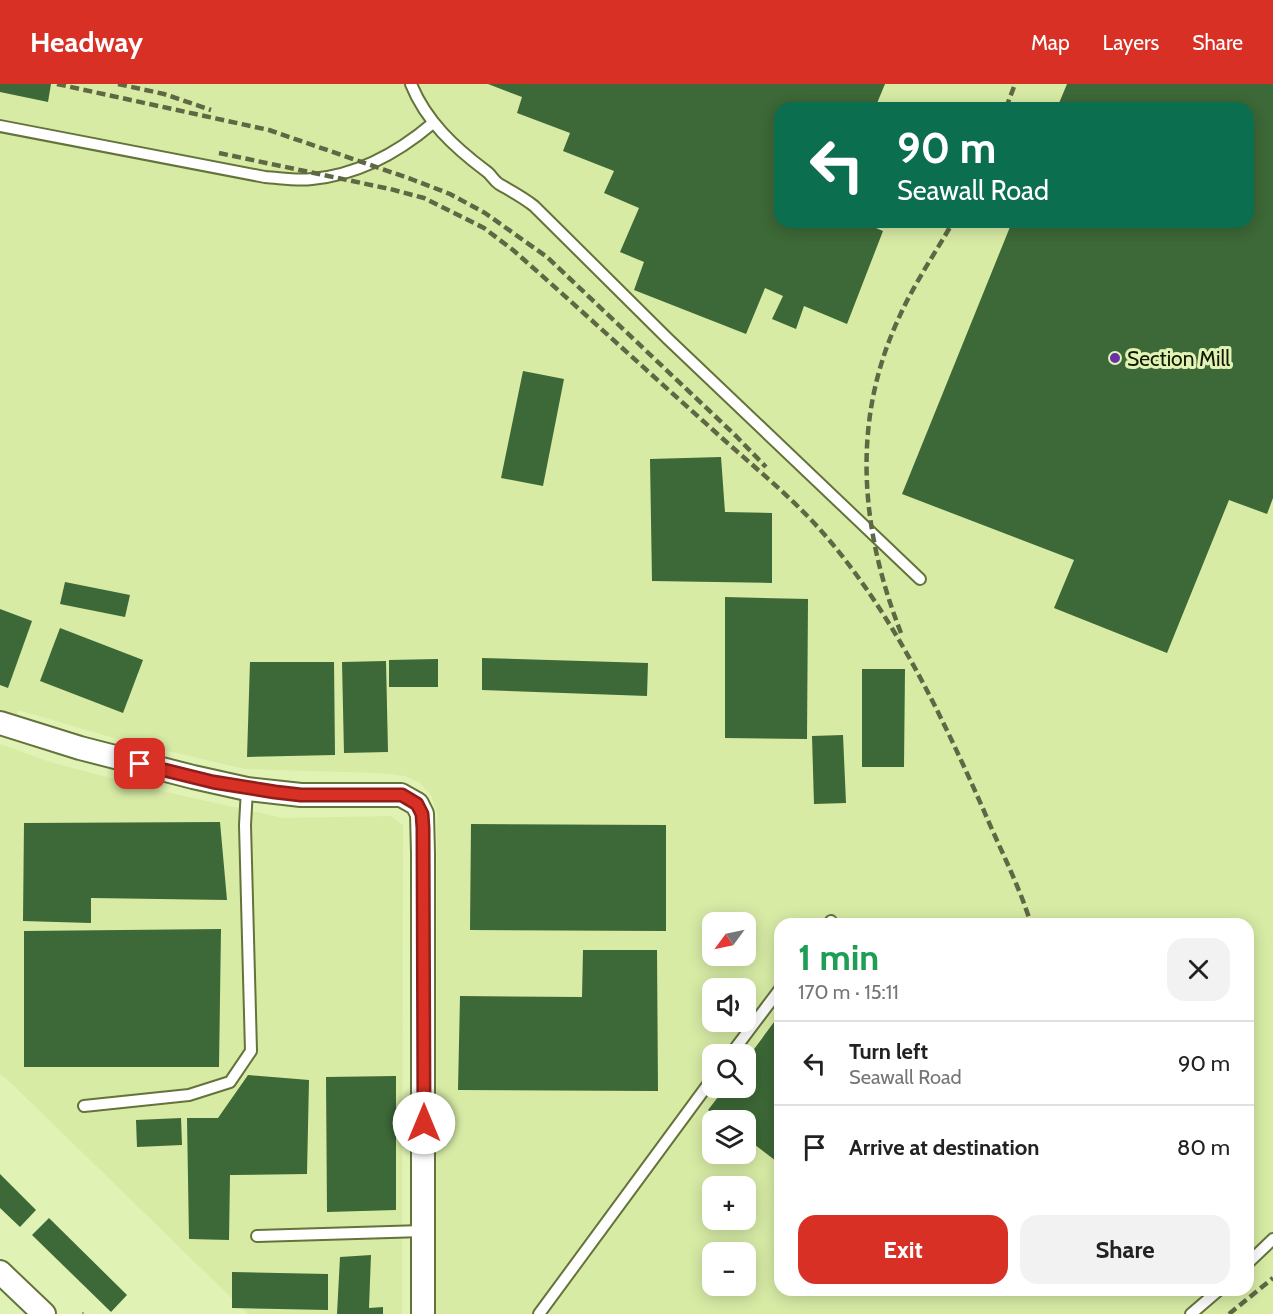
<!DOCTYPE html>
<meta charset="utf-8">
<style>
:root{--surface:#fff;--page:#f2f2f2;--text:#222;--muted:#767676;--line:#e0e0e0;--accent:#d93025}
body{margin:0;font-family:Cabin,sans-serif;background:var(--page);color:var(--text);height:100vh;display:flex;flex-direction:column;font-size:22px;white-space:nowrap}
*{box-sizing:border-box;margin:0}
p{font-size:20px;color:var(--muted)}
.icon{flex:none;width:33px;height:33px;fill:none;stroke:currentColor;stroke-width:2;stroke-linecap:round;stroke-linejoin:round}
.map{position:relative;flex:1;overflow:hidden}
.drawer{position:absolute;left:774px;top:834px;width:480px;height:378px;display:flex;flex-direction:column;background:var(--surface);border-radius:18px;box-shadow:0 3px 15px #0003}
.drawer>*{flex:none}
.top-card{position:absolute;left:774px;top:18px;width:480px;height:126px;border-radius:18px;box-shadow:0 3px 15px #0003;background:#0b6e4f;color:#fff;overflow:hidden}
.needle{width:39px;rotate:237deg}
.controls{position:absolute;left:702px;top:828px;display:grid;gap:12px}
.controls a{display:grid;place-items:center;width:54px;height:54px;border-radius:12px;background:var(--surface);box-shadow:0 3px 15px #0003;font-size:30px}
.pin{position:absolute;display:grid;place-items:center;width:51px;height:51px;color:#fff;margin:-26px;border-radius:12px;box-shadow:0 3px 9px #0006}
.me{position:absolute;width:66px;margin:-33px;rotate:0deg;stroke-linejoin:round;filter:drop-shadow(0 0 4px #0008)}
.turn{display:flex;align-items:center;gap:21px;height:126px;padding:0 24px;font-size:27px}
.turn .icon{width:78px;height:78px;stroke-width:2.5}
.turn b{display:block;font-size:42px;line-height:51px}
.round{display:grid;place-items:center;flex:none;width:63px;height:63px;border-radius:18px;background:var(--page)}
.summary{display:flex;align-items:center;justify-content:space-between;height:102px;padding:0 24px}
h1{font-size:36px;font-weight:700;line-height:45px;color:#1e9e55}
.cta{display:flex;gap:12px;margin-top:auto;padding:12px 24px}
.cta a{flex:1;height:69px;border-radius:18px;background:var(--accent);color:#fff;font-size:24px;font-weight:700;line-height:69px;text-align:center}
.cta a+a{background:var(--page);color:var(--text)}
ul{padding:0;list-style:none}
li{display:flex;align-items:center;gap:18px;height:84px;padding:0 24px;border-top:2px solid var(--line)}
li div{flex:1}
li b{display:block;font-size:22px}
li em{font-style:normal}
header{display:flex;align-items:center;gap:36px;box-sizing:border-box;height:84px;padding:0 30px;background:var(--accent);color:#fff}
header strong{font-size:28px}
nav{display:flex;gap:33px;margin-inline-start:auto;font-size:21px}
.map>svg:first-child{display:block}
.built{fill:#d7eba5;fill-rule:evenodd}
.building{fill:#3d6837}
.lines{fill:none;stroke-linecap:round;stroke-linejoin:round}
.lane-casing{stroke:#64733a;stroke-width:14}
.street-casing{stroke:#64733a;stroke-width:26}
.path{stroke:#9eac7b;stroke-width:4;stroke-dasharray:6 3;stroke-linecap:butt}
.lane{stroke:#fff;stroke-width:10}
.street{stroke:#fff;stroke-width:22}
.rail{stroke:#5e6844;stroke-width:4.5;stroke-dasharray:9 4.5;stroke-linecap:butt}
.route-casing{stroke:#8d1f18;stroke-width:15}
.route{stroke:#d93025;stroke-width:10}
.poi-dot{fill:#6931a7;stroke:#e0f2b4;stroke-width:2}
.labels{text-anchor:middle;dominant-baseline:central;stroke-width:6;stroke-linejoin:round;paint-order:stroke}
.poi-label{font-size:21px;fill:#121802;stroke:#e0f2b4;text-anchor:start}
</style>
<header>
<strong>Headway</strong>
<nav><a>Map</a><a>Layers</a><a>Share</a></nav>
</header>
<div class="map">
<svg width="1273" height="1230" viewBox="0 0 1273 1230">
<rect width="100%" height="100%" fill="#e0f2b4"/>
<g class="built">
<path d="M0 0H1273V1230H436L437 729 431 711 420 699 405 692 378 689 245 685 121 656 18 626 17 632 0 626ZM780 24H1248V138H780ZM712 838H746V872H712ZM780 840H1248V1206H780ZM712 904H746V938H712ZM712 970H746V1004H712ZM712 1036H746V1070H712ZM712 1102H746V1136H712ZM712 1168H746V1202H712Z"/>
<polygon points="0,660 50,678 148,704 283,734 391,732 403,741 402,1230 248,1230 10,998 0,990"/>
</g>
<g class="building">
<polygon points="0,0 51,0 48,18 0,8"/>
<polygon points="488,0 885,0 875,24 780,24 780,138 862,138 883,147 847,240 804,222 796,245 772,235 783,212 765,204 746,250 634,206 644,178 620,168 639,124 604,109 614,87 563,67 570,49 517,29 522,13"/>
<polygon points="1067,0 1273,0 1273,414 1267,430 1229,416 1167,569 1054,524 1074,476 902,410 1012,138 1248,138 1248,24 1057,24"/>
<polygon points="523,287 564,295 543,402 501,394"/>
<polygon points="721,373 725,428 772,429 772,499 652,497 650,375"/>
<polygon points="65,498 130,511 125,533 60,520"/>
<polygon points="725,513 808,515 807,655 725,654"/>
<polygon points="0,525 32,537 8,604 0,601"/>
<polygon points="60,544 143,576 123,629 40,597"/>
<polygon points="482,574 648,579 647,612 482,606"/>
<polygon points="438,575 438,603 389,603 389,576"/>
<polygon points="386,577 388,668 344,669 342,578"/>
<polygon points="250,578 334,578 335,671 247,673"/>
<polygon points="862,585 905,585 904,683 862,683"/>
<polygon points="843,651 846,719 814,720 812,652"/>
<polygon points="220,738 227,816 91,814 91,839 23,837 24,739"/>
<polygon points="471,740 666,741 666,847 470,846"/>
<polygon points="221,845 219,983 24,983 24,847"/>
<polygon points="583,866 657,866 658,1007 458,1006 460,912 582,913"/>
<polygon points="780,930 780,1080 746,1054 746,1036 722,1036 708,1026 725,1004 746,1004 746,976"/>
<polygon points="248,991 309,996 307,1090 230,1091 229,1156 189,1155 187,1034 218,1034"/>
<polygon points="396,992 396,1126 327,1128 326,993"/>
<polygon points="181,1034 182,1061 137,1063 136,1036"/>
<polygon points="0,1090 36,1126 20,1143 0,1124"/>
<polygon points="49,1134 127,1211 111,1228 32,1151"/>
<polygon points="371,1171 369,1224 383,1223 383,1230 337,1230 340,1173"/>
<polygon points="232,1188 328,1190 328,1226 232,1224"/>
</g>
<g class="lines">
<defs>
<g id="lane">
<path d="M411 0C426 37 454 63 486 87 491 90 493 96 499 100 511 107 523 113 534 122L668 255 920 495"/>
<path d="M0 42 265 93C281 94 296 97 312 95 357 91 399 68 433 39"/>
<polyline points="829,840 831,837"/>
<polyline points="731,970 780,905"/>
<polyline points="84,1022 189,1011 230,998 251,967 245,741 247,705"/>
<polyline points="257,1152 423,1147"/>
<polyline points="1248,1179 1273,1155"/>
<polyline points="539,1230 712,995"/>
<polyline points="1191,1230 1219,1206"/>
</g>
<g id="street">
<polyline points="0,639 80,664 193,693 247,705 301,711 401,711 417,720 422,730 423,769 423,1230"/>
<polyline points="0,1188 44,1230"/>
</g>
</defs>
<use href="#lane" class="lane-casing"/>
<use href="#street" class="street-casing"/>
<polyline class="path" points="82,1230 84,1230"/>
<use href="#lane" class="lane"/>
<use href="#street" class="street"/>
<g class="rail">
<polyline points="57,0 269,46 411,95 450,110 485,129 547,173 736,352 766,383"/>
<polyline points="118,0 164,10 211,26"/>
<polyline points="1006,24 1015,0"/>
<path d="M219 69 390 105 424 114 484 144 513 166C580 225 646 286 712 345 750 380 790 411 824 450 894 531 941 630 984 727 1000 765 1019 801 1031 840"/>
<path d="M901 549C861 447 851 340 897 238 912 203 934 171 953 138"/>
<polyline points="1229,1230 1273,1194"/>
</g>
</g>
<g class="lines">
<defs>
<polyline id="route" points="140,680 213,698 275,708 301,711 402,711 417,720 422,730 423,744 424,1039"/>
</defs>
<use href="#route" class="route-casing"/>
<use href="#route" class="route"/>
</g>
<circle class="poi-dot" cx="1115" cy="274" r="6"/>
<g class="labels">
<g class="poi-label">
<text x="1127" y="274">Section Mill</text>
</g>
</g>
</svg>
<div class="controls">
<a><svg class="needle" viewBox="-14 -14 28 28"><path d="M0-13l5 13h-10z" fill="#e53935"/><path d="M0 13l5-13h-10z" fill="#767676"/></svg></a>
<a><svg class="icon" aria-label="sound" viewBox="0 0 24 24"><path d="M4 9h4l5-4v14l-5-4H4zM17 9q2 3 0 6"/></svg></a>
<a><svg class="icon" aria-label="search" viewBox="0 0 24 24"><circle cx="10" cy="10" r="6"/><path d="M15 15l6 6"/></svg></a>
<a><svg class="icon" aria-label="layers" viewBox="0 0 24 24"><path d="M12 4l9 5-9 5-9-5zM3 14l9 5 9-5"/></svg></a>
<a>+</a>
<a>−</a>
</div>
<div class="pin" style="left:140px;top:680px;background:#d93025"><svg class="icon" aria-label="arrive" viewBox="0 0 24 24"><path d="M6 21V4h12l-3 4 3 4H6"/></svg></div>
<svg class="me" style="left:424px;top:1039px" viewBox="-20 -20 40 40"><circle r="19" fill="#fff"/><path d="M0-13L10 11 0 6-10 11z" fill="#d93025"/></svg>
<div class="top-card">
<div class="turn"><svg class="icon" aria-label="left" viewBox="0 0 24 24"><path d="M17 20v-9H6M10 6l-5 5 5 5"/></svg><div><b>90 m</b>Seawall Road</div></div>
</div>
<section class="drawer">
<div class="summary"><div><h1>1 min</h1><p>170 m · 15:11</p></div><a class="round"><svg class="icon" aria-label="close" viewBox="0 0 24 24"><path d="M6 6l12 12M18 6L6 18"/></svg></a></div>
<ul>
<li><svg class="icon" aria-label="left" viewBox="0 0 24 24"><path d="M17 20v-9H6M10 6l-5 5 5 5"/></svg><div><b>Turn left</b><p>Seawall Road</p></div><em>90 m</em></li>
<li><svg class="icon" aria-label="arrive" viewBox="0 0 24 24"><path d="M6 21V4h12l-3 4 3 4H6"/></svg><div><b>Arrive at destination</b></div><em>80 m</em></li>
</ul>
<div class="cta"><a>Exit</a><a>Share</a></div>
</section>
</div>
